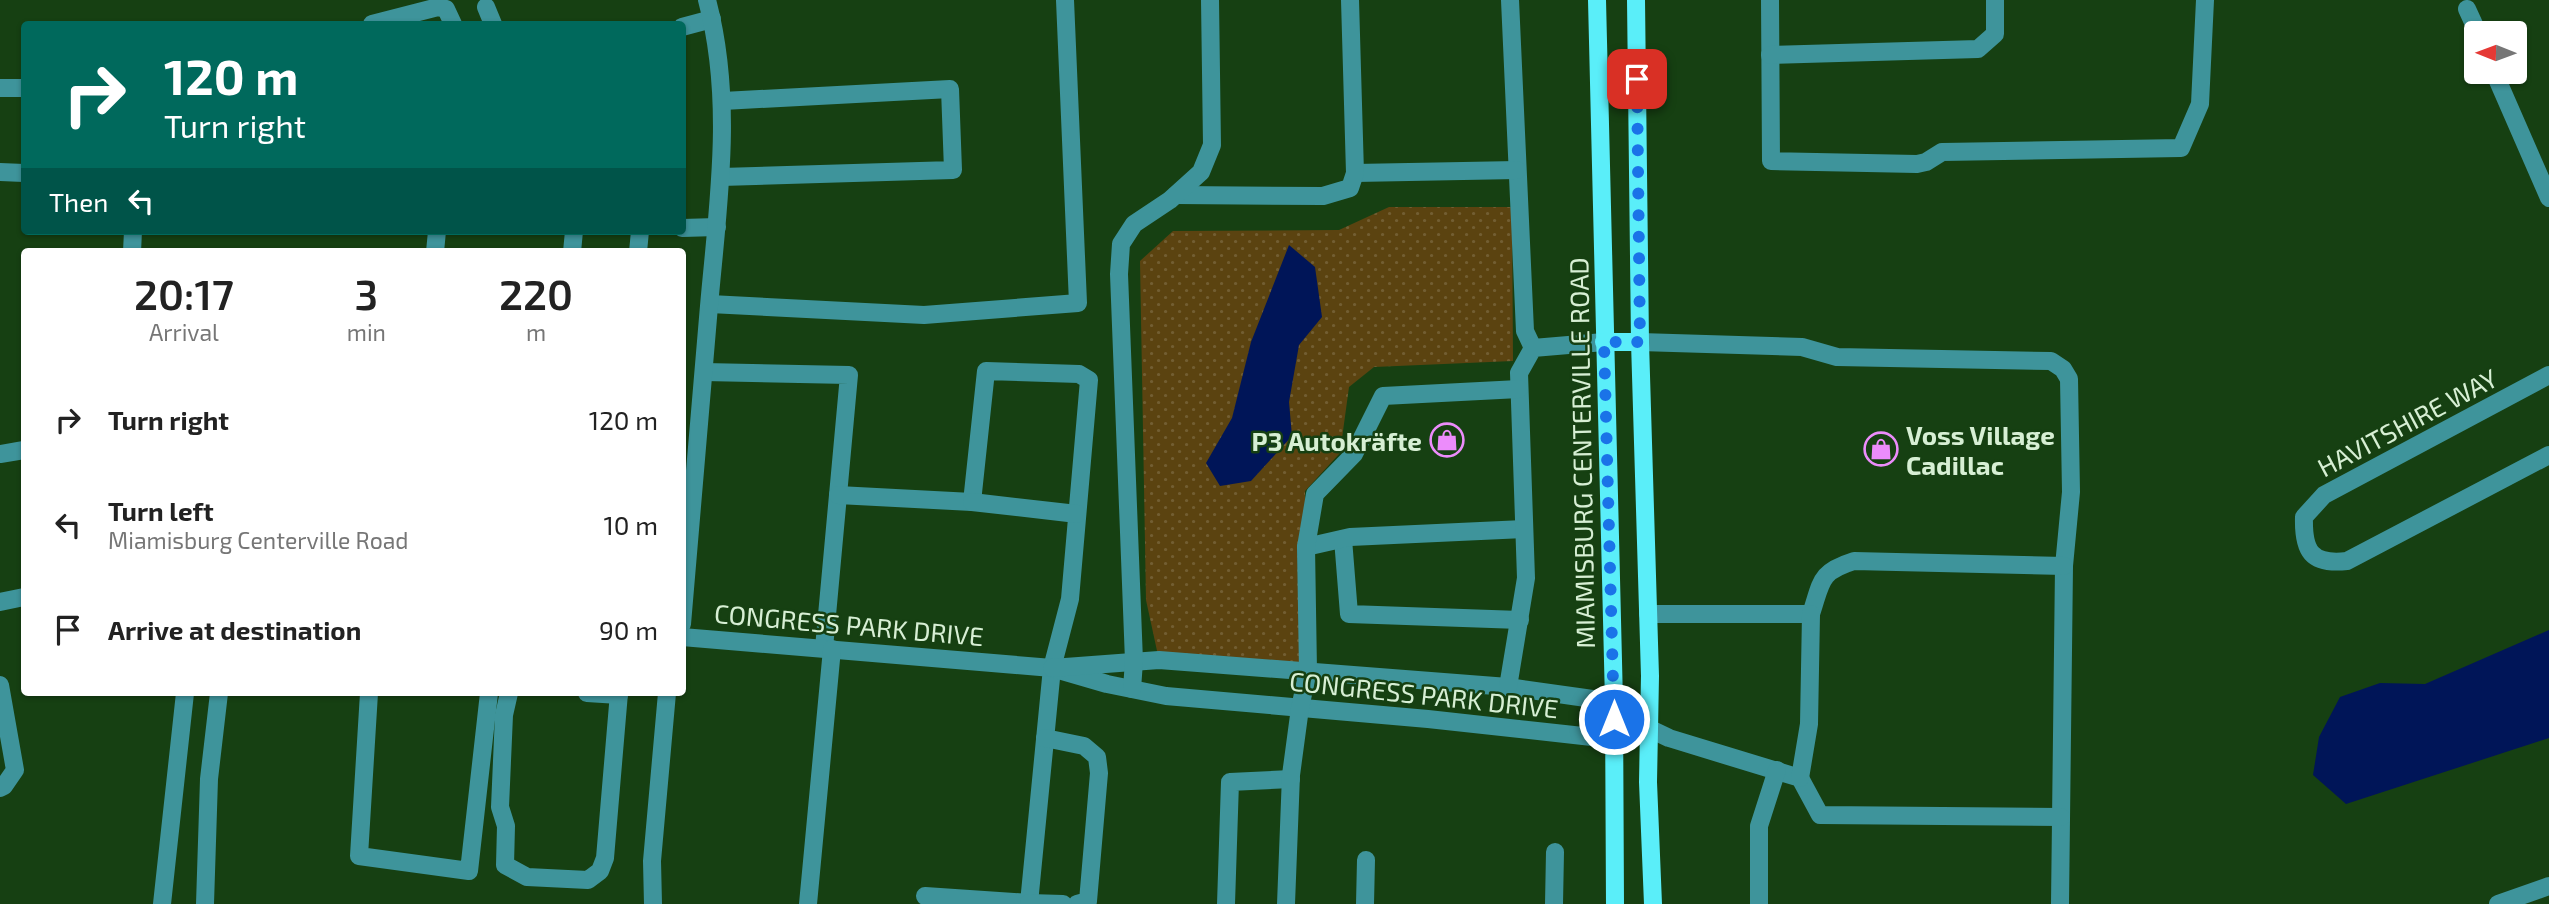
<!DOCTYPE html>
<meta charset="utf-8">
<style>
:root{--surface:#fff;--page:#f6f6f6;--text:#222;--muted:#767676}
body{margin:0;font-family:"Exo 2",sans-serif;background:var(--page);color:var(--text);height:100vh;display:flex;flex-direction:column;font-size:26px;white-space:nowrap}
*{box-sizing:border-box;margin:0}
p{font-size:23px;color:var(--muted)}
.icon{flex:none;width:38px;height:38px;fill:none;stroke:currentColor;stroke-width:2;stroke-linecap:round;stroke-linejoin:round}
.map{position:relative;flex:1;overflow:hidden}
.sheet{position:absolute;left:21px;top:248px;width:665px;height:448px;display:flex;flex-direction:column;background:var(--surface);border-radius:7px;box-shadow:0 2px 5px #0004}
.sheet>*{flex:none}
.top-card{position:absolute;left:21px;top:21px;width:665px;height:214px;border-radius:7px;box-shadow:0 2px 5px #0004;background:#00695c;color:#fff;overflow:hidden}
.needle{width:46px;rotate:271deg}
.controls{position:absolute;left:2464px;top:21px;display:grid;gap:14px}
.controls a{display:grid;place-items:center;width:63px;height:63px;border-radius:7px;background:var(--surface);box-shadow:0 2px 5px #0004;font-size:35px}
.pin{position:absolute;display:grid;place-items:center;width:60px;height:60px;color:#fff;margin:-30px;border-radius:14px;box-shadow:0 4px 10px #0006}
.me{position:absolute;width:77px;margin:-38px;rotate:0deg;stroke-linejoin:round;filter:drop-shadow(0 0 5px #0008)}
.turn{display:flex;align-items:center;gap:24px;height:147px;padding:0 28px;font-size:32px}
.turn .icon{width:91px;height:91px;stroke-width:2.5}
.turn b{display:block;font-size:49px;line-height:60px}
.then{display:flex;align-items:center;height:66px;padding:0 28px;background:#0003;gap:14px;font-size:26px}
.eta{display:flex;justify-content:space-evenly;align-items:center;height:119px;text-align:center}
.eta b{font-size:42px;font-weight:600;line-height:49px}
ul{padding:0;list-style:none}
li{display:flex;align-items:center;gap:21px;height:105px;padding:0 28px}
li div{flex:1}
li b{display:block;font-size:26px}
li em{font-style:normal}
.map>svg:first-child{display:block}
.grass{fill:url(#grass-dots)}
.water{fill:#001558}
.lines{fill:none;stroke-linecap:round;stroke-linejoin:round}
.minor{stroke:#3e949b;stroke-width:18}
.major{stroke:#5aeef9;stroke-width:18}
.route{stroke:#1a73e8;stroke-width:12;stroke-dasharray:0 21.6}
.labels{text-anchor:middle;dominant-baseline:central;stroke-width:5;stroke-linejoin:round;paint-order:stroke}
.street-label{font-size:26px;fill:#d7efd4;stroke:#164012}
.poi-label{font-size:26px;font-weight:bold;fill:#d7efd4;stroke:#164012;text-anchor:start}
</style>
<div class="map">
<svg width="2549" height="904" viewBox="0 0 2549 904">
<defs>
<pattern id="grass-dots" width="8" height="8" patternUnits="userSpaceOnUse" patternTransform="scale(1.75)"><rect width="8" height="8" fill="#5b4310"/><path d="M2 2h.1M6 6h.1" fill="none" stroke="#725e32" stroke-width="1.8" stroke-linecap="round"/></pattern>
</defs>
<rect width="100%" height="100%" fill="#164012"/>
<polygon class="grass" points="1389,207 1512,207 1513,361 1374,367 1349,387 1340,453 1305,491 1308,671 1159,660 1146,600 1140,261 1173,231 1339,230"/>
<g class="water">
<polygon points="1289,245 1315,267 1322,317 1299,345 1289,402 1292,436 1251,481 1220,486 1206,463 1232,418 1251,342"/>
<polygon points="2549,630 2549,738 2346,804 2313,775 2319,737 2340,697 2380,683 2425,684"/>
</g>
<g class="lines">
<g class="minor">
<polyline points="1510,0 1525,331 1533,348"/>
<polyline points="1770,0 1771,161 1917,164 1926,162 1942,152 2181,148 2200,104 2205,0"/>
<polyline points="486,7 493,24"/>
<polyline points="2467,9 2478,33"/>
<polyline points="372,24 438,7 446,9 453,24"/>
<polyline points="682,27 712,19"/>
<polyline points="1770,55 1978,49 1995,34 1995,0"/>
<polyline points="2494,72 2549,198"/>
<polyline points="0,88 24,88"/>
<polyline points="0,172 24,173"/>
<polyline points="1355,173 1517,170"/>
<polyline points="721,177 953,170 950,89 723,101"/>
<polyline points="1176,195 1323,196 1350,188 1355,173 1350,0"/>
<polyline points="682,228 717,227"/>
<polyline points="132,252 133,231"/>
<polyline points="435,252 437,231"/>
<polyline points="572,252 574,231"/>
<polyline points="638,252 640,231"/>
<polyline points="710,304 924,315 1078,303 1065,0"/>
<polyline points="1640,342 1802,347 1837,357 2051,361 2063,369 2069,379 2071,492 2064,566 2060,904"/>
<polyline points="704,372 849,375 824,648"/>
<path d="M2549 375 2324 495 2304 517C2303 551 2311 565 2347 561L2549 455"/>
<polyline points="0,454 24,450"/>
<polyline points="838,495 972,502 986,371 1079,374 1089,380 1070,599 1052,668 1029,903 925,896"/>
<polyline points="972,502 1077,514"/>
<polyline points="1343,539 1349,614 1520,620"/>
<polyline points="1306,547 1350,537 1524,529"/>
<polyline points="0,602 24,597"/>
<path d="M1648 614H1811C1822 581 1819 572 1854 561L2064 566"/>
<path d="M682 624C691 518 700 412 709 306 718 204 734 101 707 0"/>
<polyline points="682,637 1052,668 1107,684 1166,696 1428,719 1592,737 1614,736 1648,728"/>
<polyline points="1052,668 1159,660 1508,687 1614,702 1648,728 1669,738 1800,778 1820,815 2061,817"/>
<polyline points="0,685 15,770 4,786 0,788"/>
<polyline points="1508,687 1526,578 1519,373 1533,348 1604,342"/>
<polyline points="1132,689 1134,661 1119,274 1121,244 1134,224 1170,200 1201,172 1212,145 1210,0"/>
<polyline points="369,693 359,856 469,871 489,693"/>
<polyline points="509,693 504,715 500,807 506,826 505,865 527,877 588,880 600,871 605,858 619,693"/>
<polyline points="587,693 619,695"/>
<polyline points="1045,738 1084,746 1097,757 1099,773 1088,901 1077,904"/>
<polyline points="1800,778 1809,724 1811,614"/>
<polyline points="1029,903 1063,904"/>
<polyline points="162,904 185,693"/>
<polyline points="205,904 209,779 219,693"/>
<polyline points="653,904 652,861 667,693"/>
<polyline points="808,904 832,649"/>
<polyline points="1226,904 1230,782 1291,779"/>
<polyline points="1286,904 1291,775 1300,708 1308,671 1306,547 1315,494 1354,454 1383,396 1519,389"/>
<polyline points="1365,904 1366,860"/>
<polyline points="1554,904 1555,852"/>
<polyline points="1759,904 1759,826 1777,770"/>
<polyline points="2498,904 2549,886"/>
</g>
<g class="major">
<polyline points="1597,0 1614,702 1615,904"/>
<polyline points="1636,0 1640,342 1650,676 1648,782 1653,904"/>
<polyline points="1604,342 1640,342"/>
</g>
</g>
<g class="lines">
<polyline class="route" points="1614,719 1604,342 1640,342 1637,79"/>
</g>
<defs>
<symbol id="shop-ring" viewBox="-11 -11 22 22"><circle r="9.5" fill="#164012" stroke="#ec8cfb" stroke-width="1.5"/><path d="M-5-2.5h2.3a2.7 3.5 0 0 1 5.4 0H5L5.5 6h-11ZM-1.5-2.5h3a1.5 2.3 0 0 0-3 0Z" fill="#ec8cfb"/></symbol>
</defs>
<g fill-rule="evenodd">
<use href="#shop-ring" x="1428" y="421" width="38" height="38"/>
<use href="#shop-ring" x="1862" y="430" width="38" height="38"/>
</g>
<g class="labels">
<g class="street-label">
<text transform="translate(2407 422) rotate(-28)">HAVITSHIRE WAY</text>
<text transform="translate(1581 453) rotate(-91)">MIAMISBURG CENTERVILLE ROAD</text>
<text transform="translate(849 624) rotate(5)">CONGRESS PARK DRIVE</text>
<text transform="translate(1424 694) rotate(6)">CONGRESS PARK DRIVE</text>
</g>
<g class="poi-label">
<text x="1906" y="434">Voss Village<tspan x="1906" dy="30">Cadillac</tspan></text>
<text x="1422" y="440" text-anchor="end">P3 Autokräfte</text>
</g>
</g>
</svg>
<div class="controls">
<a><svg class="needle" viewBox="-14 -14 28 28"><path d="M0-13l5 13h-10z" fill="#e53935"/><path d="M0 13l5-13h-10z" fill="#767676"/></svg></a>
</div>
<div class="pin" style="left:1637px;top:79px;background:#d93025"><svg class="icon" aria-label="arrive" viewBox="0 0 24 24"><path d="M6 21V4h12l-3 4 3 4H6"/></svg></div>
<svg class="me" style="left:1614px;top:719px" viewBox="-20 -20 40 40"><circle r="17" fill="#1a73e8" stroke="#fff" stroke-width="3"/><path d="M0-11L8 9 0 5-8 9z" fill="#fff"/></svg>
<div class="top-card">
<div class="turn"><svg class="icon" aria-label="right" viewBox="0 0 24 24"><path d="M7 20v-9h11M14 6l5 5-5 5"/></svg><div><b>120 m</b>Turn right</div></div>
<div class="then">Then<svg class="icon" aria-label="left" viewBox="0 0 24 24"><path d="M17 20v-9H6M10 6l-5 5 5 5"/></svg></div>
</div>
<section class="sheet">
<div class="eta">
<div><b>20:17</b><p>Arrival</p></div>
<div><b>3</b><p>min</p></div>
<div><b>220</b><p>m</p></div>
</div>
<ul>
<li><svg class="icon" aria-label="right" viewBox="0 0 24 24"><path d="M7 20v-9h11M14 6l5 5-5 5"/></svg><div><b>Turn right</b></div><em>120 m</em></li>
<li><svg class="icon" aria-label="left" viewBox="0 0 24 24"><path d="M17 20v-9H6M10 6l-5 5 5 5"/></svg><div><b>Turn left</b><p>Miamisburg Centerville Road</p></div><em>10 m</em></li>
<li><svg class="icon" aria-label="arrive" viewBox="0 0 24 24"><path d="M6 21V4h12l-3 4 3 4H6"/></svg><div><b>Arrive at destination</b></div><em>90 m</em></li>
</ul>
</section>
</div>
